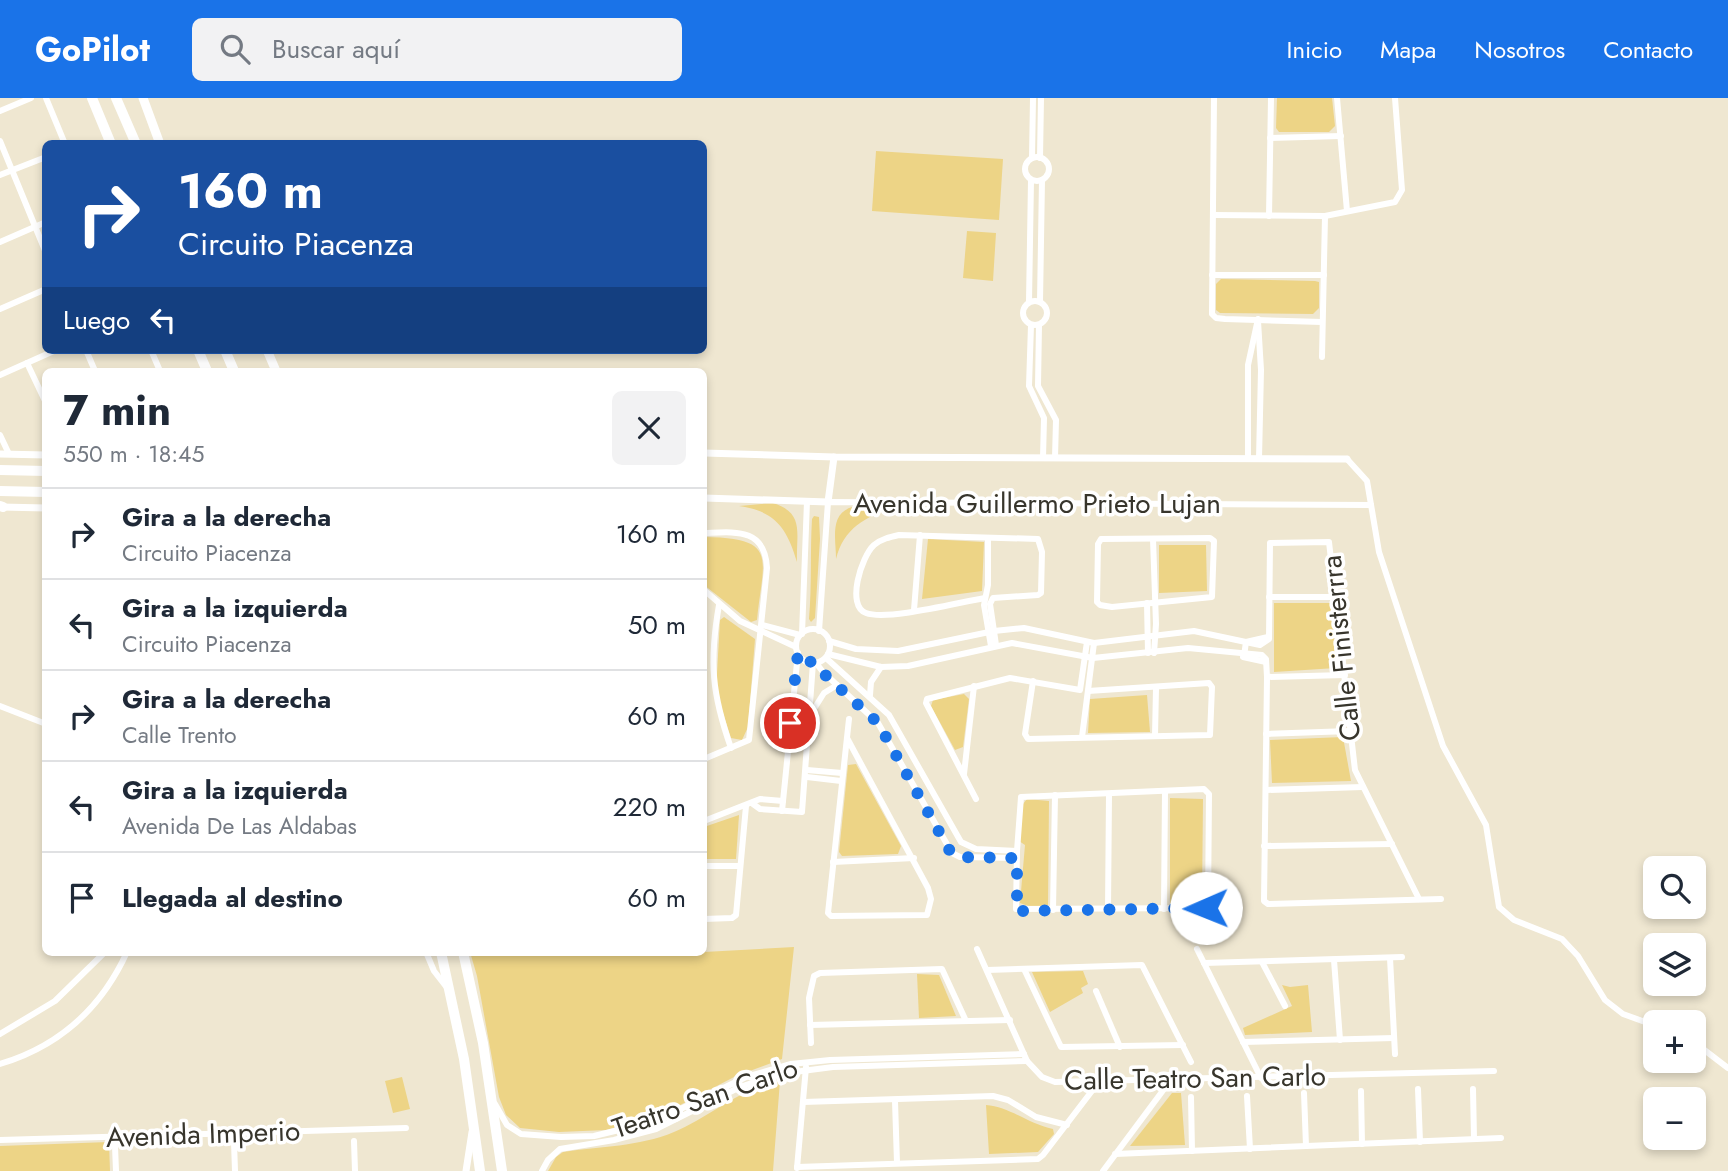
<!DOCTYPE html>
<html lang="es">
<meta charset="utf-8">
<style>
:root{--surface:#fff;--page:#f2f2f3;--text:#1f2937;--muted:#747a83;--line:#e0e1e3;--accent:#1a73e8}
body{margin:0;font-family:Jost,sans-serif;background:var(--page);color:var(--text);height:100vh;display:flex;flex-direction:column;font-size:26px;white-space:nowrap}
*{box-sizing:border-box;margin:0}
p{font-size:23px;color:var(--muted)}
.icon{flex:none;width:38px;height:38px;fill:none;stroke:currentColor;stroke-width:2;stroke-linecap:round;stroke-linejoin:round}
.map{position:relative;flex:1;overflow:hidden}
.details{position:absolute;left:42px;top:270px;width:665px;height:588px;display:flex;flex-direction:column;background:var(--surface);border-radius:10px;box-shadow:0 4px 10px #0003}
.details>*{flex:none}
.top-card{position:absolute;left:42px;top:42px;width:665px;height:214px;border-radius:10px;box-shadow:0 4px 10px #0003;background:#1a4fa0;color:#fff;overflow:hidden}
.tools{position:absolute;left:1643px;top:758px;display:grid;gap:14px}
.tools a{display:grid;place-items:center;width:63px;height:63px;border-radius:10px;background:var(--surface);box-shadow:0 4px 10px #0003;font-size:35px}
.pin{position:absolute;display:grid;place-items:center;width:60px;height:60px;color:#fff;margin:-30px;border:4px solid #fff;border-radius:50%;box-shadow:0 2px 7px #0007}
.me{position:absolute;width:77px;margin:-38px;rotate:269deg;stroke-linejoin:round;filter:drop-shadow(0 0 5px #0008)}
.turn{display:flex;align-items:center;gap:24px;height:147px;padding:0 21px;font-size:32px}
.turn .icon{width:91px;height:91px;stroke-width:2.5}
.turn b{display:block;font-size:49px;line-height:60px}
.then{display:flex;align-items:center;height:66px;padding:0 21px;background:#0003;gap:14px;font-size:26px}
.round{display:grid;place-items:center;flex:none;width:74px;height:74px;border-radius:10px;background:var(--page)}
.overview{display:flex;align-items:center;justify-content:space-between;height:119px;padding:0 21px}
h1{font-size:42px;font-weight:700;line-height:52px}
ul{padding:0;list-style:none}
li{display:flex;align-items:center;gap:21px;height:91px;padding:0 21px;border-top:2px solid var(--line)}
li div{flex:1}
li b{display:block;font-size:26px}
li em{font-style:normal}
header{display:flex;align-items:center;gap:42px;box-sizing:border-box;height:98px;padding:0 35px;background:var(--accent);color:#fff}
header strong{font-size:33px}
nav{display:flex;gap:38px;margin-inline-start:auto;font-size:24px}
.search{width:490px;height:63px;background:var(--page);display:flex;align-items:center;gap:18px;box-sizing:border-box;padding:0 24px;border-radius:10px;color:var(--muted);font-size:26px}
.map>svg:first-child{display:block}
.green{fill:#edd486}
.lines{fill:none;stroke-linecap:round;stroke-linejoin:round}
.minor{stroke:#fff;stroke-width:6}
.tertiary{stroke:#fff;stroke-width:7}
.secondary{stroke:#fff;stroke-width:9}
.primary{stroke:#fff;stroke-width:10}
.route{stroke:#1a73e8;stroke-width:12;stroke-dasharray:0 21.6}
.labels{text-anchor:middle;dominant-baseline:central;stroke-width:7;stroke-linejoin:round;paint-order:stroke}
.street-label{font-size:28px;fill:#37352c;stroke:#fff}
</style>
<header>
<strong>GoPilot</strong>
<div class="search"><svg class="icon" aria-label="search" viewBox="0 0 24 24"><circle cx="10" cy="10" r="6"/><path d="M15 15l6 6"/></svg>Buscar aquí</div>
<nav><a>Inicio</a><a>Mapa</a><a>Nosotros</a><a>Contacto</a></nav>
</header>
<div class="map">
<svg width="1728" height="1073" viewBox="0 0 1728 1073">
<rect width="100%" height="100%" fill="#efe7d1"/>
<g class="green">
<polygon points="1277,0 1332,0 1335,28 1329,34 1279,34 1276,30"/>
<polygon points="876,53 1003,61 999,122 872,113"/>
<polygon points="967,133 996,135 993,183 963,180"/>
<polygon points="1221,181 1315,183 1319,184 1319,210 1313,216 1220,215 1216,212 1216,186"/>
<path d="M773 405C805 415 796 435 797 464 787 430 775 413 739 408Z"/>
<path d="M852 409H896C867 418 844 429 836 461 836 442 829 416 852 409Z"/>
<path d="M814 418 819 419 820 441 815 520 811 524 809 521C812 487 810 454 812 421Z"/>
<path d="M704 439C780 440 763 460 757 522L751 524 704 487Z"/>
<polygon points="928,441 984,444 982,493 922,501"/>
<polygon points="1159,447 1206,447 1207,493 1159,495"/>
<polygon points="1274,505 1332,505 1336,570 1274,574"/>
<polygon points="724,519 755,541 748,629 742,642 731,640 716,593 720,522"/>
<polygon points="964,596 969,601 963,649 955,652 931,608 933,602"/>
<polygon points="1147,597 1150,634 1088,635 1090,601"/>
<polygon points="1343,639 1351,683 1272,685 1270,642"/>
<polygon points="856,666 901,748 898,756 842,758 839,754 848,667"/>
<polygon points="1170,700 1203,701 1202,803 1170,805"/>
<path d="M1027 701 1049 703 1048 807C1037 810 1029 809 1020 805L1025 747 1019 743 1023 706Z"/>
<polygon points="739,717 736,761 704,761 704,729"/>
<polygon points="794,849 782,961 736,978 663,1016 606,1032 559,1034 520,1030 506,1017 499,999 477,878 470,854 704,854"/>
<polygon points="1083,873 1088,886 1081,890 1083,895 1050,914 1032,874"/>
<polygon points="917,876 939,877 956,918 919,920"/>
<polygon points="1282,887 1290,889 1308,887 1312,934 1245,937 1243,930 1292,908"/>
<polygon points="402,979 410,1011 393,1015 385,983"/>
<path d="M780 983 773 1073H548L556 1059 563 1054C601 1048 638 1049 674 1034 710 1019 740 990 780 983Z"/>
<polygon points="1172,995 1181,995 1185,1047 1130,1048"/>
<path d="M986 1007C1010 1009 1029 1026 1053 1031L1054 1036 1038 1054 989 1056Z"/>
<polygon points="109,1044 110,1073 0,1073 0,1048"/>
</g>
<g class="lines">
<g class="minor">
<polyline points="46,0 65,46"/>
<polyline points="1214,0 1212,216 1216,220 1225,221 1322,224"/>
<polyline points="1337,0 1347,113"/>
<polyline points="0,13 31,0"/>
<polyline points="1270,40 1341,38"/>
<polyline points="0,43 46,155"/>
<circle cx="1037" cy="71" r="12"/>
<polyline points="1032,60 1033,0"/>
<polyline points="1040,60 1041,0"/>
<polyline points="0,77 46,59"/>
<polyline points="1213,117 1325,118 1395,104 1402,92 1395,0"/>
<polyline points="1269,118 1271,0"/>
<polyline points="0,144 46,124"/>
<polyline points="1212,177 1324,177"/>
<circle cx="1035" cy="215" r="12"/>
<polyline points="1029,204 1031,82"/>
<polyline points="1040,204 1042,82"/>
<polyline points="0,211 46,191"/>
<polyline points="1258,223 1261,272 1259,361"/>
<polyline points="1031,227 1029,288 1044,320 1043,360"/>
<polyline points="1039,227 1038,288 1056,322 1055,360"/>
<polyline points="86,252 95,273"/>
<polyline points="151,252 160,273"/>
<polyline points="1322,259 1325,118"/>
<polyline points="27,265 46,305"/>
<polyline points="0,277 56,252"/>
<polyline points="0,337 9,356"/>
<polyline points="1248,361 1248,267 1258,221"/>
<polyline points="1347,361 1367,383 1379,454 1443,648 1486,727 1499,809 1514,822 1562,841 1578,858 1605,902 1623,916 1656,928"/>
<path d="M704 435C734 434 765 429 767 470L749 642 704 661"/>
<polyline points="988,440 988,487 984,507 991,548"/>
<polygon points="1210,440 1214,443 1212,499 1112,509 1100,507 1097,504 1098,446 1101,441"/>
<polyline points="1153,441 1156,526 1154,555"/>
<polyline points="704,492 740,523 796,549"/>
<polyline points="1269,499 1337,499"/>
<path d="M985 500C960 504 887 523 866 515 846 508 861 459 874 447 881 441 890 439 899 437L1038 441 1042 454 1041 495 1038 497 993 500 990 506 996 547"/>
<polyline points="1147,505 1148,555"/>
<path d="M719 507C709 564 712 596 731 650"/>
<polyline points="914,512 920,437"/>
<polyline points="762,527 800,537"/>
<circle cx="813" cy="548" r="17"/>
<polyline points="819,533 828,404 1371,407"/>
<polyline points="802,536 807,403"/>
<polyline points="829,543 856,551 898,553 994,533 1024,530 1094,545 1194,533 1260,547 1269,541 1270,445 1329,444 1355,672 1419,801"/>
<polyline points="828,556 881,569 908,568 1012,545 1093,560 1188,550 1262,557 1266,561 1267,579 1264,803 1268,806 1441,801"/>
<polyline points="1244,558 1246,544 1268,539"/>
<polyline points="1243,559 1266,564"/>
<polyline points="826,560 889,617 961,744 976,751 1017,753"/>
<polyline points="816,565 823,574 878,625 952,755 960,759 1017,760"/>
<polyline points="1267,579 1345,577"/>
<polyline points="1033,583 1025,636 1028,641 1210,637 1212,589 1209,585 1088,593"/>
<polyline points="870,597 871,584 881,569"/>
<polyline points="0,608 46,626"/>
<polyline points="812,614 824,595 837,587"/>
<polyline points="1266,636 1350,633"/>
<polyline points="1155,638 1156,590"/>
<polyline points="1082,639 1094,545"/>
<polyline points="847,640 928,790 931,801 927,817 831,818 828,815 849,621"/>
<polyline points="807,672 842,675"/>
<polyline points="964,676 974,588"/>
<polyline points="807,679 841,683"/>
<polygon points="1204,691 1209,696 1208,810 1016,811 1017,753 1021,699"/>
<polyline points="1266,692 1363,689"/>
<polyline points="976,701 926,605 927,601 1010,580 1080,592 1087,544"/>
<polyline points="753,706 760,711 802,714 813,565"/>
<polyline points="782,713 798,555"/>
<polyline points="704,723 760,701 783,703"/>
<polyline points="1264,748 1392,746"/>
<polyline points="833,764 914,760"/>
<polyline points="704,768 740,768"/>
<polyline points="1164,811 1165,693"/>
<polyline points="1053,812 1055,697"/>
<polyline points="1108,812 1109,696"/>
<polyline points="704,821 732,820 736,817 746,708"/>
<polyline points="977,851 1027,963 1042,979 1055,984 1494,973"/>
<polyline points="1197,851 1261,980"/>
<polyline points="426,854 434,873 448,891"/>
<polyline points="1390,860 1395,956"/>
<polyline points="1334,862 1340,942"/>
<polyline points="1262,864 1285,908"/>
<polyline points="1204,865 1402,859"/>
<polyline points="1024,871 1061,949 1183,947"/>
<polyline points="987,872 1142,867 1191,964"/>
<polyline points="1096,893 1120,949"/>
<polyline points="810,927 1010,922"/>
<polyline points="0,936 55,903 105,854"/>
<polyline points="1243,944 1394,940"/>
<polyline points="1694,944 1728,970"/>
<polyline points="811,945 809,900 814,878 820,875 942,871 966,923"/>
<path d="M0 966C60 948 101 911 127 854"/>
<polyline points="1418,991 1420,1044"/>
<polyline points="1473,991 1474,1041"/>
<polyline points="1361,993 1362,1046"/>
<polyline points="1304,995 1306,1048"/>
<polyline points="1247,998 1250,1051"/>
<polyline points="1191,999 1192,1053"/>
<polyline points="895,1003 897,1065"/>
<polyline points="803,1004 993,998 1008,1002 1036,1019 1067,1027"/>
<polyline points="495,1006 507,1027 521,1036 561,1039 594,1038 656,1023 746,979 791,966 830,962 1024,956"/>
<polyline points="0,1042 406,1030"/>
<polyline points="354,1043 355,1073"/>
<polyline points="234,1044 235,1073"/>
<polyline points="115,1048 116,1073"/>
<polyline points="1115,1056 1501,1040"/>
<polyline points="797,1069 1038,1061 1043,1057 1098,985"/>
<polyline points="797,1070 806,969"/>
<polyline points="542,1073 548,1062 560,1051 614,1042 656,1031 740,989 779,976 833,969 1027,963"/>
<polyline points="1103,1073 1170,983"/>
</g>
<g class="tertiary">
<polyline points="704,355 834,359 1347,361"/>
<polyline points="0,356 46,357"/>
<polyline points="704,400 828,404 834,359"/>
<polyline points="1,409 46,410"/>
<polyline points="466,1073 472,1034"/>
</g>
<g class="secondary">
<polyline points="143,0 160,46"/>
<polyline points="267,252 276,273"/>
</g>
<g class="primary">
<polyline points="92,0 111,46"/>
<polyline points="116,0 136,46"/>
<polyline points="198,252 207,273"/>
<polyline points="225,252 234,273"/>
<polyline points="0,372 46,373"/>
<polyline points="0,393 46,394"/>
<polyline points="0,408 3,409"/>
<polyline points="441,854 464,961 480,1073"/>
<polyline points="463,854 483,945 502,1073"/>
</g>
</g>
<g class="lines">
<polyline class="route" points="790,625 798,555 804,562 816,565 823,575 878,625 951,755 960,759 1017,760 1017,813 1206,810"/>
</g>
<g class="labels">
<g class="street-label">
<text x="1037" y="405">Avenida Guillermo Prieto Lujan</text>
<text transform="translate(1341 550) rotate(-96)">Calle Finisterrra</text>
<text transform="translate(1195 980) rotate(-1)">Calle Teatro San Carlo</text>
<text transform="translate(705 1000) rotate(-19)">Teatro San Carlo</text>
<text transform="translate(203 1036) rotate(-2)">Avenida Imperio</text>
</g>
</g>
</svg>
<div class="tools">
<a><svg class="icon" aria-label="search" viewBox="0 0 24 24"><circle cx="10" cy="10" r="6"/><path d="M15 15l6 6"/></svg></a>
<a><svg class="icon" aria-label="layers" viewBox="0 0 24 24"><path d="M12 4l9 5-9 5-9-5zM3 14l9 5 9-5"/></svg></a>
<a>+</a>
<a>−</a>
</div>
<div class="pin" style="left:790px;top:625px;background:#d93025"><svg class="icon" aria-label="arrive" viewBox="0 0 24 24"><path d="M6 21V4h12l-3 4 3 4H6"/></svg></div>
<svg class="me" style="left:1206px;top:810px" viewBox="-20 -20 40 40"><circle r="19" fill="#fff"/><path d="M0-13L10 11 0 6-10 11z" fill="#1a73e8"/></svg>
<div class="top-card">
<div class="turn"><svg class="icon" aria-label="right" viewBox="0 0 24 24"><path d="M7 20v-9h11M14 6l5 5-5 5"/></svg><div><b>160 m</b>Circuito Piacenza</div></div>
<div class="then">Luego<svg class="icon" aria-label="left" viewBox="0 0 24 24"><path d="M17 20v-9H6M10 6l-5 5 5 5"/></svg></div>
</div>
<section class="details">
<div class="overview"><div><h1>7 min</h1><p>550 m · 18:45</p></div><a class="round"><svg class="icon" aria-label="close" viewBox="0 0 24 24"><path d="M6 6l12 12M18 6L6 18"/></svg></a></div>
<ul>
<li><svg class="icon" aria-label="right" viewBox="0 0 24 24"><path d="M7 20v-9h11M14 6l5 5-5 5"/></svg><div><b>Gira a la derecha</b><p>Circuito Piacenza</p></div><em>160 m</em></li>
<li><svg class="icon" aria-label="left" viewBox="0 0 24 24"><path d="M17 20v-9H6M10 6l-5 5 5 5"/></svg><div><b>Gira a la izquierda</b><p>Circuito Piacenza</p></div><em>50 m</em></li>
<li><svg class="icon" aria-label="right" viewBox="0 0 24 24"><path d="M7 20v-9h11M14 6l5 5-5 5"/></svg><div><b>Gira a la derecha</b><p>Calle Trento</p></div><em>60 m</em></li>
<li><svg class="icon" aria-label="left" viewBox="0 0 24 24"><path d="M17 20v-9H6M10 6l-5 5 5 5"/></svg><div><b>Gira a la izquierda</b><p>Avenida De Las Aldabas</p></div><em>220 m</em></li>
<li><svg class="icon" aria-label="arrive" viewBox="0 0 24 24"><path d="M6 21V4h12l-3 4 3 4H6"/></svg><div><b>Llegada al destino</b></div><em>60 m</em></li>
</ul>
</section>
</div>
